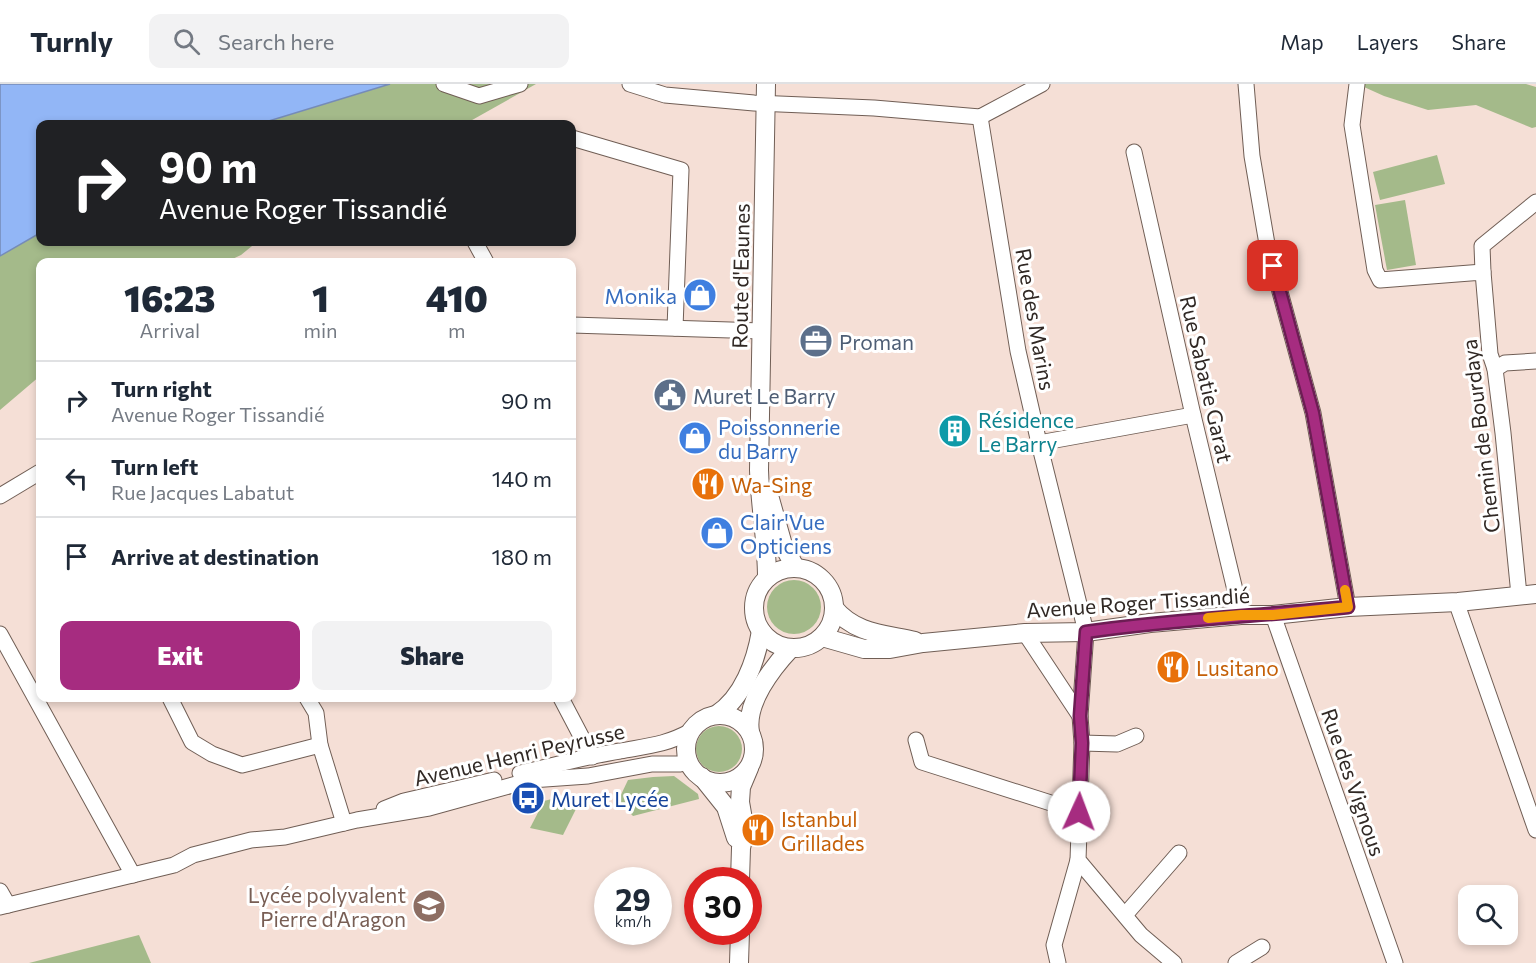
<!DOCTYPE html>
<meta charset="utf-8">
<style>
:root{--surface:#fff;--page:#f2f2f3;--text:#1f2937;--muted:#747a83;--line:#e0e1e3;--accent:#a62c80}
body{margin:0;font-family:Commissioner,sans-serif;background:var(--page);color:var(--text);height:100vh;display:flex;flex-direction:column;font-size:22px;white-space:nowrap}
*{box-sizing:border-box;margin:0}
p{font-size:20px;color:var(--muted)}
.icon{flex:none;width:33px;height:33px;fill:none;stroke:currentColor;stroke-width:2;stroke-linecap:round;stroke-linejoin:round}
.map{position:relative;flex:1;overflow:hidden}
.panel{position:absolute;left:36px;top:174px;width:540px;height:444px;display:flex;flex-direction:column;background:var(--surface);border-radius:12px;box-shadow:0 3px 9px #0003}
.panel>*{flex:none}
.top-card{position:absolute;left:36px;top:36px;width:540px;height:126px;border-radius:12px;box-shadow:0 3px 9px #0003;background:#202124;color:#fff;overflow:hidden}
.tools{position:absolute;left:1458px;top:801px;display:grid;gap:12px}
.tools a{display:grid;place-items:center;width:60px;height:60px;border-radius:12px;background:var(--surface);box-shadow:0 3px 9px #0003;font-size:30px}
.speed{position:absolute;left:594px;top:783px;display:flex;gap:12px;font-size:30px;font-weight:700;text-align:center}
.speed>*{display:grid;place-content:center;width:78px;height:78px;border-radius:50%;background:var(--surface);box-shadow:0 3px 9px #0003;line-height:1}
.speed small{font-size:15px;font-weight:400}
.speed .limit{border:9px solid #d22;background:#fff;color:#111}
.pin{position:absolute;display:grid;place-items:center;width:51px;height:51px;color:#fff;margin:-26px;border-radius:12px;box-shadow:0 3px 9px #0006}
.me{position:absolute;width:66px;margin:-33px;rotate:2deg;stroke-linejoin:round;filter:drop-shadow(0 0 4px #0008)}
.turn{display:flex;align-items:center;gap:21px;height:126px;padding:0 24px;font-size:27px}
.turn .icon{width:78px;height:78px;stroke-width:2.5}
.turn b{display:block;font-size:42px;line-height:51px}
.eta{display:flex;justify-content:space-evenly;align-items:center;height:102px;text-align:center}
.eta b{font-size:36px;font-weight:800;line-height:42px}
.action{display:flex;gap:12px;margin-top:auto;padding:12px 24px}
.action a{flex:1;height:69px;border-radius:12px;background:var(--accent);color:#fff;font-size:24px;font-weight:800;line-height:69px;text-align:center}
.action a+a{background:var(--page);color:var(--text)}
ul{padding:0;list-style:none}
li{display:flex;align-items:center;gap:18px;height:78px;padding:0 24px;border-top:2px solid var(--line)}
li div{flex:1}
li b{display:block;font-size:22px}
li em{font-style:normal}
header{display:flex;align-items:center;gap:36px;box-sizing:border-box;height:84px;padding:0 30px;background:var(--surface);border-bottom:2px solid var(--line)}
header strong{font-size:28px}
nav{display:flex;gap:33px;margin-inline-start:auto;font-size:21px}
.search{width:420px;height:54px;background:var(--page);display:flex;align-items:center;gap:15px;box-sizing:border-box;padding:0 21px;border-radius:12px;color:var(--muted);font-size:22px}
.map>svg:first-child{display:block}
.green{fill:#a4ba8a}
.water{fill:#92b6f6;stroke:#758bb7;stroke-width:1.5}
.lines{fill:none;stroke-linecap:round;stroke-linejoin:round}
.minor-casing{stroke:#705e55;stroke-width:17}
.major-casing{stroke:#705e55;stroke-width:20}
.minor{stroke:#fff;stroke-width:15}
.major{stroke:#fff;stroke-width:18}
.route-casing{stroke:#6c1d53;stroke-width:15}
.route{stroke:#a62c80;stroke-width:10}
.slow{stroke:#f59e0b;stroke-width:10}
.labels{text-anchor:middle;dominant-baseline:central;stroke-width:6;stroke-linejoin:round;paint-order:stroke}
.street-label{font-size:21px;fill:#302824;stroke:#fff}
.shop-label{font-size:21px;fill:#366cbe;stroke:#fff;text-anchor:start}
.service-label{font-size:21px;fill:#4e5e75;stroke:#fff;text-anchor:start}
.culture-label{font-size:21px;fill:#0d838f;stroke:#fff;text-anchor:start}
.food-label{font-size:21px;fill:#c56008;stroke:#fff;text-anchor:start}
.transit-label{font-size:21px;fill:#164399;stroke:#fff;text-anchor:start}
.education-label{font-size:21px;fill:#785e54;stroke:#fff;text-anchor:end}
</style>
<header>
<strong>Turnly</strong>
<div class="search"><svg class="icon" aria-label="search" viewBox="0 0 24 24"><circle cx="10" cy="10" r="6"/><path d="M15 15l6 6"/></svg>Search here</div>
<nav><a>Map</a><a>Layers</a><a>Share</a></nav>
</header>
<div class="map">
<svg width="1536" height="879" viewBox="0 0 1536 879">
<rect width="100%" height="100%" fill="#f5dfd6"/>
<g class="green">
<polygon points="390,0 536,0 465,40 259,40"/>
<polygon points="1362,0 1526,0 1536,3 1536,43 1532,44 1476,21 1428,26 1384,12 1364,3"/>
<polygon points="1437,71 1445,100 1380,116 1373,88"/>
<polygon points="1405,116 1416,181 1387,186 1375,121"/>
<polygon points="40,149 40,158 257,158 241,171 226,178 40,178 40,292 0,326 0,172"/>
<circle cx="794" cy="523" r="27"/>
<circle cx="719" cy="665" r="23"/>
<polygon points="674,692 698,710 699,715 633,732 618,717 628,696 653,693"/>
<polygon points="567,711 578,721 563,751 530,744 544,717"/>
<polygon points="139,851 151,879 29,879"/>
</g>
<polygon class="water" points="0,0 390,0 259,40 40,40 40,149 0,172"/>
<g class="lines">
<defs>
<g id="minor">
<polyline points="444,0 479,12 520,0"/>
<polyline points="630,0 665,11 754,19 874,24 980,33 1042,0"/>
<polyline points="1246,0 1252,72 1267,160 1313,329 1348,523"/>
<polyline points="1357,0 1352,41 1375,186 1380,196 1483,188 1490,270 1495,285 1503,349 1519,511"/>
<polyline points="980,33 1018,267 1039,359 1086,548 1080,632 1082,659 1078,776 1141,851 1174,879"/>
<polyline points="572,54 681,86 675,244"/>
<polyline points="1134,68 1193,331 1241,531"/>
<polyline points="475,158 486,178"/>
<polyline points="1483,188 1482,162 1536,118"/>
<polyline points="572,241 762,247"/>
<polyline points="1495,285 1505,279 1536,277"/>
<polyline points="1039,359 1193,331"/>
<polyline points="0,412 40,388"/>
<polyline points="1458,518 1459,526 1536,746"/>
<polyline points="1273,531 1395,879"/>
<polyline points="1025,549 1080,632"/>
<polyline points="0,550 133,791"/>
<polyline points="170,614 192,658 212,670 242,681 320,661"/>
<polyline points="307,614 316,629 320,661 344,739"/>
<polyline points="561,614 592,673"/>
<polyline points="916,656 922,678 1079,728"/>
<polyline points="1082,659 1117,660 1136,652"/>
<path d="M520 689C553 682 587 672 620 667 647 662 666 661 691 647"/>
<polyline points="384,725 404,717 494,696"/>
<polyline points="0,807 8,821"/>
<polyline points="0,823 174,781 193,771 251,756 285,753 357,736 429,724 531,696 588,692 652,680 680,680 689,678"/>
<polyline points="1125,831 1179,769"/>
<polyline points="1058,879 1054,861 1078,776"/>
<polyline points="1236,879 1262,863"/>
</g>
<g id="major">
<path d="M766 0 759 386C760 422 767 457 767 494"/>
<polyline points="770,415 783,461 795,483"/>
<circle cx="794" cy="524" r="40"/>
<path d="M834 524C855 550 885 550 915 557"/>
<polyline points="822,553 864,565 890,565 923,559 1025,549 1086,548 1150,539 1241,531 1273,531 1348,523 1458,518 1536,510"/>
<path d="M716 631C743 614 756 577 761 547"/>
<circle cx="720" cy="665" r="34"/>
<path d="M750 648C745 619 772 584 791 564"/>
<polyline points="702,693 726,723 736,754"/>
<polyline points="740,796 741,764 745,747 740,718 741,703 749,684"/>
<polyline points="739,879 740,848"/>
</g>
</defs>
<use href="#minor" class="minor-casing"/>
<use href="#major" class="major-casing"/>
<use href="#minor" class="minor"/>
<use href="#major" class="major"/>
</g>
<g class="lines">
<defs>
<path id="route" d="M1079 728 1082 659 1080 632 1086 548C1173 535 1261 532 1348 523L1313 329 1273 182"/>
</defs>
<use href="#route" class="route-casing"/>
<use href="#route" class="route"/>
<polyline class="slow" points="1208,534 1241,531 1273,531 1348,523 1345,506"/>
</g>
<defs>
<symbol id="shop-disc" viewBox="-11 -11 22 22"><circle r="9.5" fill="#3f7fe0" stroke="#fff"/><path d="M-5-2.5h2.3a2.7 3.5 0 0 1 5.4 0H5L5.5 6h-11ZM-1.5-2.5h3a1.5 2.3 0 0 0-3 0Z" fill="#fff"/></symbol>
<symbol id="office-disc" viewBox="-11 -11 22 22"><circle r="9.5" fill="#5c6f8a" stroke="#fff"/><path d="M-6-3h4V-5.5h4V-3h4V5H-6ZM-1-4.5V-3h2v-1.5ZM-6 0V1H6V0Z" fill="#fff"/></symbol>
<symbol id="civic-disc" viewBox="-11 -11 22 22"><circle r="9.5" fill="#5c6f8a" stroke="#fff"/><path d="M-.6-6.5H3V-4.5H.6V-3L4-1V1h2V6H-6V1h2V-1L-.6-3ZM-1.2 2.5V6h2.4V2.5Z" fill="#fff"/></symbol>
<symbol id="building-disc" viewBox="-11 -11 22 22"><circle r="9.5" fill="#0f9aa8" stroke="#fff"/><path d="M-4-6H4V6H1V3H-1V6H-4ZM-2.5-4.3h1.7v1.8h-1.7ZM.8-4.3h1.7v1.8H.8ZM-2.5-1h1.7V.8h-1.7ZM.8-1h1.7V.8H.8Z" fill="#fff"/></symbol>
<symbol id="restaurant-disc" viewBox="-11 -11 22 22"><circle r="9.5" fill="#e8710a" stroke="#fff"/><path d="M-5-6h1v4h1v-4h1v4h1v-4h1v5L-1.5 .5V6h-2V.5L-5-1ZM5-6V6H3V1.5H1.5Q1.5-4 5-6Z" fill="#fff"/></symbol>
<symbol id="bus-disc" viewBox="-11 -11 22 22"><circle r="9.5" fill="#1a4fb4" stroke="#fff"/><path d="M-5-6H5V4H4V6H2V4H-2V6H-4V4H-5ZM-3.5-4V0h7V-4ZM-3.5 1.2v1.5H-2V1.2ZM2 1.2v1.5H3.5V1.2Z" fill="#fff"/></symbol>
<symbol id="school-disc" viewBox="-11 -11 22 22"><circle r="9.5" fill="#8d6e63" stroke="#fff"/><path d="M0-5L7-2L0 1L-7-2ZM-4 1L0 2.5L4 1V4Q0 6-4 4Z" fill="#fff"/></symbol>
</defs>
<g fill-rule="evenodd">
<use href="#shop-disc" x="681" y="192" width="38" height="38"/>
<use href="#office-disc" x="797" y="238" width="38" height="38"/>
<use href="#civic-disc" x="651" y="292" width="38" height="38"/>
<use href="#building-disc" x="936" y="328" width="38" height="38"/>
<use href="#shop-disc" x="676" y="335" width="38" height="38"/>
<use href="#restaurant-disc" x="689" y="381" width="38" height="38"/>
<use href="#shop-disc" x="698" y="430" width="38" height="38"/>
<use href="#restaurant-disc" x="1154" y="564" width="38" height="38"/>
<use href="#bus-disc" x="509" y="695" width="38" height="38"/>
<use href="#restaurant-disc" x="739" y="727" width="38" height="38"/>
<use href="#school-disc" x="410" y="803" width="38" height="38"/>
</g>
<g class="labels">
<g class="street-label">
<text transform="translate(740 192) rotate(-89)">Route d'Eaunes</text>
<text transform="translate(1036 235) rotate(80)">Rue des Marins</text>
<text transform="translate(1207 295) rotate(77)">Rue Sabatie Garat</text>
<text transform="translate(1480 352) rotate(-97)">Chemin de Bourdaya</text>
<text transform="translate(1138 518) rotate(-4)">Avenue Roger Tissandié</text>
<text transform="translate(519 670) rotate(-13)">Avenue Henri Peyrusse</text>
<text transform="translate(1354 698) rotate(71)">Rue des Vignous</text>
</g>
<g class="shop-label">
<text x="677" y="211" text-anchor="end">Monika</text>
<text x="718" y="342">Poissonnerie<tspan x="718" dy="24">du Barry</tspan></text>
<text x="740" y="437">Clair'Vue<tspan x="740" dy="24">Opticiens</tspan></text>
</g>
<g class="service-label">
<text x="839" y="257">Proman</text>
<text x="693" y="311">Muret Le Barry</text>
</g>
<g class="culture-label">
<text x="978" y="335">Résidence<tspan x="978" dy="24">Le Barry</tspan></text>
</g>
<g class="food-label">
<text x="731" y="400">Wa-Sing</text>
<text x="1196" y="583">Lusitano</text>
<text x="781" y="734">Istanbul<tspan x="781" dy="24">Grillades</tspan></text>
</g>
<g class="transit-label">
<text x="551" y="714">Muret Lycée</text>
</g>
<g class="education-label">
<text x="406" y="810">Lycée polyvalent<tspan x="406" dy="24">Pierre d'Aragon</tspan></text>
</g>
</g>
</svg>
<div class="tools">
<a><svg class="icon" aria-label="search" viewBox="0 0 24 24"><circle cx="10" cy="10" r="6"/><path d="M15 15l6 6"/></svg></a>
</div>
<div class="speed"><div>29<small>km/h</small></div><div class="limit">30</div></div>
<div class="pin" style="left:1273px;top:182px;background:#d93025"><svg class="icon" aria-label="arrive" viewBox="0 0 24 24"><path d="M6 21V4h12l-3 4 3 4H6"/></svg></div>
<svg class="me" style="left:1079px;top:728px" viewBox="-20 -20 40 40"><circle r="19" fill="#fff"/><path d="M0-13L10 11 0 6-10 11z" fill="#a62c80"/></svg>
<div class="top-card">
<div class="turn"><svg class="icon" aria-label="right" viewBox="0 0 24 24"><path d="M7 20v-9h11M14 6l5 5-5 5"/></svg><div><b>90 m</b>Avenue Roger Tissandié</div></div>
</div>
<section class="panel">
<div class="eta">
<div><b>16:23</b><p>Arrival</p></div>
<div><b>1</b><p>min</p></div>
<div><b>410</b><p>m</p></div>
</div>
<ul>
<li><svg class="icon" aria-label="right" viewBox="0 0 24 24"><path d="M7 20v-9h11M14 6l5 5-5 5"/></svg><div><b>Turn right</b><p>Avenue Roger Tissandié</p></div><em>90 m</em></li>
<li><svg class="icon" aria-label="left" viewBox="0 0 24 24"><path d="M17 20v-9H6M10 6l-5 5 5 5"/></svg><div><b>Turn left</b><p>Rue Jacques Labatut</p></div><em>140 m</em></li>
<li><svg class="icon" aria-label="arrive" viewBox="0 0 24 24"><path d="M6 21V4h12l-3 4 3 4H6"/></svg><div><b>Arrive at destination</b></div><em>180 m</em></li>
</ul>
<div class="action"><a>Exit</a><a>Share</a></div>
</section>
</div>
